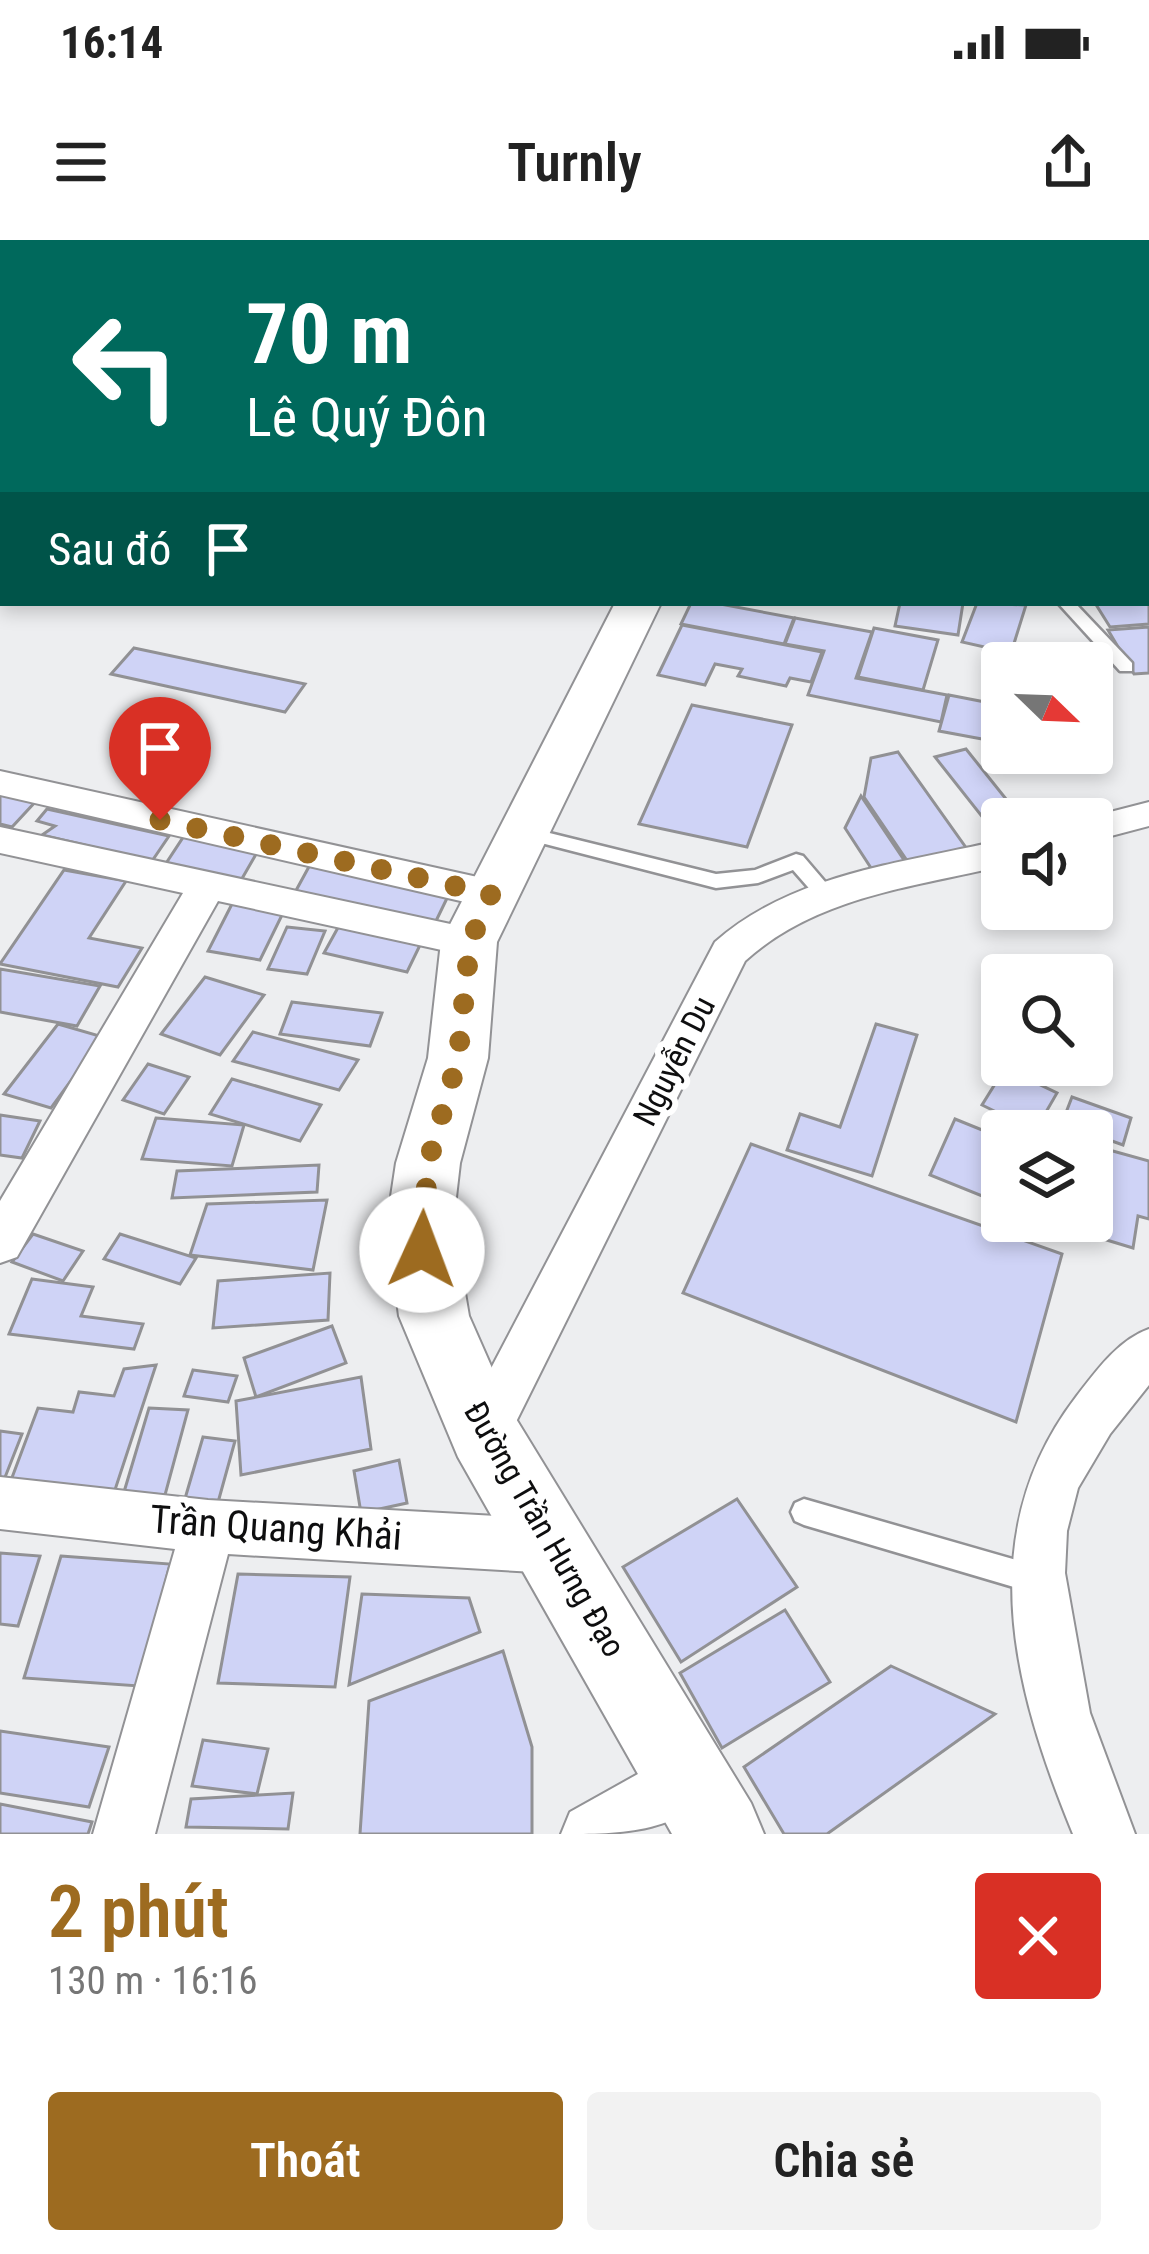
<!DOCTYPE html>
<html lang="vi">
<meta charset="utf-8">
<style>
:root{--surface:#fff;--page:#f2f2f2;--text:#222;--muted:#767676;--accent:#9d6b20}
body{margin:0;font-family:"Roboto Condensed",sans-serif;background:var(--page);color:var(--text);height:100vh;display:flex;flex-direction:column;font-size:45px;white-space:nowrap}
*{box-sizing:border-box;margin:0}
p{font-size:39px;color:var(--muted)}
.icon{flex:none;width:66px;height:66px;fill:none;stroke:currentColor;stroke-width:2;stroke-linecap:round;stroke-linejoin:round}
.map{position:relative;height:1594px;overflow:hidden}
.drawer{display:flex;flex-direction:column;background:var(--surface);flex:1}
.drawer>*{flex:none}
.top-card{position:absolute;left:0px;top:0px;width:1149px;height:366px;box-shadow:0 6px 18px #0003;background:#00695c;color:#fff;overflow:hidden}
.needle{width:78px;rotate:113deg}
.fabs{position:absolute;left:981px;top:402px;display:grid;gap:24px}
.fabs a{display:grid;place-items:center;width:132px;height:132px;border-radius:12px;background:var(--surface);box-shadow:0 6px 18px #0003;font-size:60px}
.pin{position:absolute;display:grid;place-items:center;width:102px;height:102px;color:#fff;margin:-123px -51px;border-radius:50% 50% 50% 0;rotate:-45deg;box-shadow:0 0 12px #0007}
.pin .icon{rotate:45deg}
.me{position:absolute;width:132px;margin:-66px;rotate:2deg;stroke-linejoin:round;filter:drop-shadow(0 0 9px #0008)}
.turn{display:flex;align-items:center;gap:42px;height:252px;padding:0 48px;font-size:54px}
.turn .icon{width:156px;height:156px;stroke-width:2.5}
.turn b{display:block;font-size:84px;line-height:102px}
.then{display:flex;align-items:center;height:114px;padding:0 48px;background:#0003;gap:24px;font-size:45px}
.round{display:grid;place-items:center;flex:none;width:126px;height:126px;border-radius:12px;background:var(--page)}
.overview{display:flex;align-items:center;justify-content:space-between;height:204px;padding:0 48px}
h1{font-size:72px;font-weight:600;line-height:90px;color:var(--accent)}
.button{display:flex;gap:24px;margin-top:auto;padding:24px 48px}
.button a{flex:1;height:138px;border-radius:12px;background:var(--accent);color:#fff;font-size:48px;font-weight:600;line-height:138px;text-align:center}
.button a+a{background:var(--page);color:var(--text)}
.status{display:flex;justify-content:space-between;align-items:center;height:84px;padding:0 60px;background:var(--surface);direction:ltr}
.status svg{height:33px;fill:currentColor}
header{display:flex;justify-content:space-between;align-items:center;height:156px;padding:0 48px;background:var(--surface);font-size:54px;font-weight:600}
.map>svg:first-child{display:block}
.building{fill:#cfd3f6;stroke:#919194;stroke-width:3}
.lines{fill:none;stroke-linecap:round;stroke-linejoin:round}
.lane-casing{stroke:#929295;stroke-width:5}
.street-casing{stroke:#929295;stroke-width:4}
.secondary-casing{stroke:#929295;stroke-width:4}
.primary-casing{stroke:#929295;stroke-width:4}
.lane{fill:#fff;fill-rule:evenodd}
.street{fill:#fff;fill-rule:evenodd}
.secondary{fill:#fff;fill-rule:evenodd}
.primary{fill:#fff;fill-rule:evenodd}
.route{stroke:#9d6b20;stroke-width:21;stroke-dasharray:0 37.8}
.labels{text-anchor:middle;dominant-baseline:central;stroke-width:12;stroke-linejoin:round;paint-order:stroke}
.street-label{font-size:33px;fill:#0e0e0f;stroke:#fff}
.near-street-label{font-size:39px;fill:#0e0e0f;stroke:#fff}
</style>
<div class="status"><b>16:14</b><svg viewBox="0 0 49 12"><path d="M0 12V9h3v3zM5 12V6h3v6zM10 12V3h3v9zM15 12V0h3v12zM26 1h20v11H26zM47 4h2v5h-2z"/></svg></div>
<header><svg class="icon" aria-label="menu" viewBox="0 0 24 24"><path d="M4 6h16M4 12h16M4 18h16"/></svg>Turnly<svg class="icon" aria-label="share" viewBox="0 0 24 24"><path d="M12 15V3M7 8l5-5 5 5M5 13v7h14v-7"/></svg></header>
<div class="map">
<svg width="1149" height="1594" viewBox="0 0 1149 1594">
<rect width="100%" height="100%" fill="#edeef0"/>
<g class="building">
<polygon points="1149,355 1149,384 1110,387 1095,363 1146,363"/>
<polygon points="691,363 715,363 794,378 784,404 681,384"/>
<polygon points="900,363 963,363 958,395 895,386"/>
<polygon points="977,363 1026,365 1011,413 962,402"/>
<polygon points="795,378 872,392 856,438 947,455 941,482 808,455 824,411 785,404"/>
<polygon points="682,385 822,412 811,442 790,438 786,446 738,436 742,429 715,424 705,445 658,435"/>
<polygon points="1149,387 1149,433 1134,434 1108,390"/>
<polygon points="874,388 938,400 923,450 858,437"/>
<polygon points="134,408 305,444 285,472 111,434"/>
<polygon points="949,455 990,463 982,499 939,491"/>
<polygon points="692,465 792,485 747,607 639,584"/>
<polygon points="966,509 1022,579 1002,579 1002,592 995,593 935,517"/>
<polygon points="898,512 967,609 908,622 864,557 871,518"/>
<polygon points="0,550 37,560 12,587 0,584"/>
<polygon points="861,556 906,623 873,631 845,588"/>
<polygon points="47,569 169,596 152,621 42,595 55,586 37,581"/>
<polygon points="184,596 259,609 240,642 163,628"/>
<polygon points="311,623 451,650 435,683 293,656"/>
<polygon points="64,630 126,641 89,698 142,708 118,747 0,724"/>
<polygon points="232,664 284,671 260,720 208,711"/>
<polygon points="340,684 422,701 407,732 324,713"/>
<polygon points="287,687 325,691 307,734 268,729"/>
<polygon points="0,729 100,746 77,786 0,772"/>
<polygon points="205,737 264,755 220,815 161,794"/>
<polygon points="292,762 382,773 370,806 280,794"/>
<polygon points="58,784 103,797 51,868 4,854"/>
<polygon points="876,784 917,795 872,936 787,910 800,874 840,887"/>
<polygon points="253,792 358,820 339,850 233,821"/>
<polygon points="148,824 189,837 164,874 123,860"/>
<polygon points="1005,828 1057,853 1035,891 982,865"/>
<polygon points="232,839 321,865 300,901 210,874"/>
<polygon points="1072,857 1131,878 1123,905 1062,883"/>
<polygon points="0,875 40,881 22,918 0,915"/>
<polygon points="156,878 244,885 232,926 142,919"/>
<polygon points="955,879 1002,898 1002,964 930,935"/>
<polygon points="751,904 1062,1014 1016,1182 683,1053"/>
<polygon points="1102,908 1149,921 1149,979 1138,976 1133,1008 1044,981 1092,981 1092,913"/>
<polygon points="319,925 317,952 172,958 177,931"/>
<polygon points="327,960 313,1030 190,1015 207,964"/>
<polygon points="33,994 83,1011 63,1041 12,1022"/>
<polygon points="120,994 196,1018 180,1044 104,1019"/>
<polygon points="330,1033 328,1080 213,1088 218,1041"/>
<polygon points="32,1039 93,1047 81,1076 143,1084 134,1109 9,1094"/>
<polygon points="332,1086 346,1123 256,1157 244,1118"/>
<polygon points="156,1125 111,1262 7,1251 38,1168 73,1172 79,1152 114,1156 124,1129"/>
<polygon points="193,1130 237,1136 228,1162 184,1156"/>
<polygon points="361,1137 371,1209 241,1235 236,1161"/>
<polygon points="149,1168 188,1170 165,1255 124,1252"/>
<polygon points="0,1191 22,1194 0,1250"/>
<polygon points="203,1197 235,1201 217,1266 184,1262"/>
<polygon points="399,1220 407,1263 361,1273 354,1231"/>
<polygon points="737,1259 797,1347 681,1422 623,1327"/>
<polygon points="0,1313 40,1316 18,1386 0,1384"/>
<polygon points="61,1316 170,1324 139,1446 24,1438"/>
<polygon points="238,1334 350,1337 335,1447 218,1443"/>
<polygon points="362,1354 469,1358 480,1392 349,1445"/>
<polygon points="785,1370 830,1442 722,1508 680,1433"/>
<polygon points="503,1411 532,1507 532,1594 360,1594 369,1461"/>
<polygon points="891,1426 995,1474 827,1594 784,1594 744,1527"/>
<polygon points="0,1491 109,1507 89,1567 0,1553"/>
<polygon points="203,1500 268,1509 257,1554 192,1546"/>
<polygon points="293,1553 288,1589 186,1587 191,1559"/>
<polygon points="0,1564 92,1582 88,1594 0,1594"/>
</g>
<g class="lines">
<defs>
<g id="lane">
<polygon points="1058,363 1075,363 1132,423 1132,431 1120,431"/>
<polygon points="521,586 716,634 755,630 796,614 803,616 838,657 828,664 821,662 793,630 758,643 716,648 514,596 512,592"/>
<polygon points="804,1259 1037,1326 1047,1330 1051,1340 1047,1350 1037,1354 804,1285 795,1281 791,1272 795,1263"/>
</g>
<g id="street">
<polygon points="384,0 411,0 413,3 386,3"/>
<polygon points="924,0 949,0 951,3 926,3"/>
<polygon points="3,137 3,154 0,155 0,138"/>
<polygon points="3,307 3,326 0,327 0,308"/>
<polygon points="0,531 491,640 505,644 510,654 505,664 491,668 0,555"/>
<polygon points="1149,562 1149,586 1092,601 1092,579 1083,579"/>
<polygon points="0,587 469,688 483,692 489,702 483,712 469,716 218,661 17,1017 0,1023 0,961 183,653 0,613"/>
<path d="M1002 600V626C913 647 815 657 745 721L502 1210 484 1217 466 1210 458 1193 466 1176 715 702C793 633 904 623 1002 600Z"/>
<path d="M1149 1089V1145L1110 1194 1078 1248 1067 1291 1065 1333 1090 1473 1135 1594H1073C1013 1448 972 1293 1076 1157 1096 1131 1118 1100 1149 1089Z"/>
<polygon points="0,1237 208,1260 552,1279 571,1287 579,1306 571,1325 552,1333 228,1314 155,1594 93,1594 175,1309 0,1289"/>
<path d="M688 1506 709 1515 718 1536C692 1594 619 1594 561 1594L570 1572Z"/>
</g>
<polygon id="secondary" points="615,363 661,363 497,702 488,818 460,923 453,983 469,1076 510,1169 751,1563 764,1594 672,1594 458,1217 399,1076 387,983 396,923 428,818 441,702"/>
<g id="primary">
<polygon points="986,0 1024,0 1026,3 988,3"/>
<polygon points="1146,116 1149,117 1149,144 1146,144"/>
<polygon points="1146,185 1149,186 1149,215 1146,214"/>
</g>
</defs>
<use href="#lane" class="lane-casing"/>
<use href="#street" class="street-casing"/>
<use href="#secondary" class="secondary-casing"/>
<use href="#primary" class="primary-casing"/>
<use href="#lane" class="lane"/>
<use href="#street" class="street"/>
<use href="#secondary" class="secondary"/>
<use href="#primary" class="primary"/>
</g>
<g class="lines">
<polyline class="route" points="160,580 491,654 470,702 458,818 428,923 422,1010"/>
</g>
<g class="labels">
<g class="street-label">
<text transform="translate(674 821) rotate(-63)">Nguyễn Du</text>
<text transform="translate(545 1289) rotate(60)">Đường Trần Hưng Đạo</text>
</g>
<g class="near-street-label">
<text transform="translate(276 1288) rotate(4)">Trần Quang Khải</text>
</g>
</g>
</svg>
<div class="fabs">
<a><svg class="needle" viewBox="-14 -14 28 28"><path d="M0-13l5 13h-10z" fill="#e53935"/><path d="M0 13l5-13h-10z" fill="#767676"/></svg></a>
<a><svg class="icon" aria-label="sound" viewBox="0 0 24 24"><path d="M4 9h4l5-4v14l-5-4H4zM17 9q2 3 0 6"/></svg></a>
<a><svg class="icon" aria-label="search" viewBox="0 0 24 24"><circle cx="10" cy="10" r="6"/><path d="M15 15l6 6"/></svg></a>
<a><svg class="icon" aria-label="layers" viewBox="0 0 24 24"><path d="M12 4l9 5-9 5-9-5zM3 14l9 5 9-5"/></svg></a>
</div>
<div class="pin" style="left:160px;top:580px;background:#d93025"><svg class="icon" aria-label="arrive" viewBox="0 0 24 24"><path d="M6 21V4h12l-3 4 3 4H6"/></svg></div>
<svg class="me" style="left:422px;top:1010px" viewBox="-20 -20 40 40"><circle r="19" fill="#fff"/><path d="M0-13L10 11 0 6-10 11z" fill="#9d6b20"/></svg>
<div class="top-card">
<div class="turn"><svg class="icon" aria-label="left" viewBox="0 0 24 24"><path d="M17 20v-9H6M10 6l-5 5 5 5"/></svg><div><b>70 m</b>Lê Quý Đôn</div></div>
<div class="then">Sau đó<svg class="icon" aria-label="arrive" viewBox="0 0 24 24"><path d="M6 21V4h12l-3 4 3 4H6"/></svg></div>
</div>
</div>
<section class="drawer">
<div class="overview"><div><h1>2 phút</h1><p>130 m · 16:16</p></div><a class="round" style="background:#d93025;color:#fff"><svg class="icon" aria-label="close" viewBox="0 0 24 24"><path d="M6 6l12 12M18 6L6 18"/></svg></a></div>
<div class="button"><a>Thoát</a><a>Chia sẻ</a></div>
</section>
